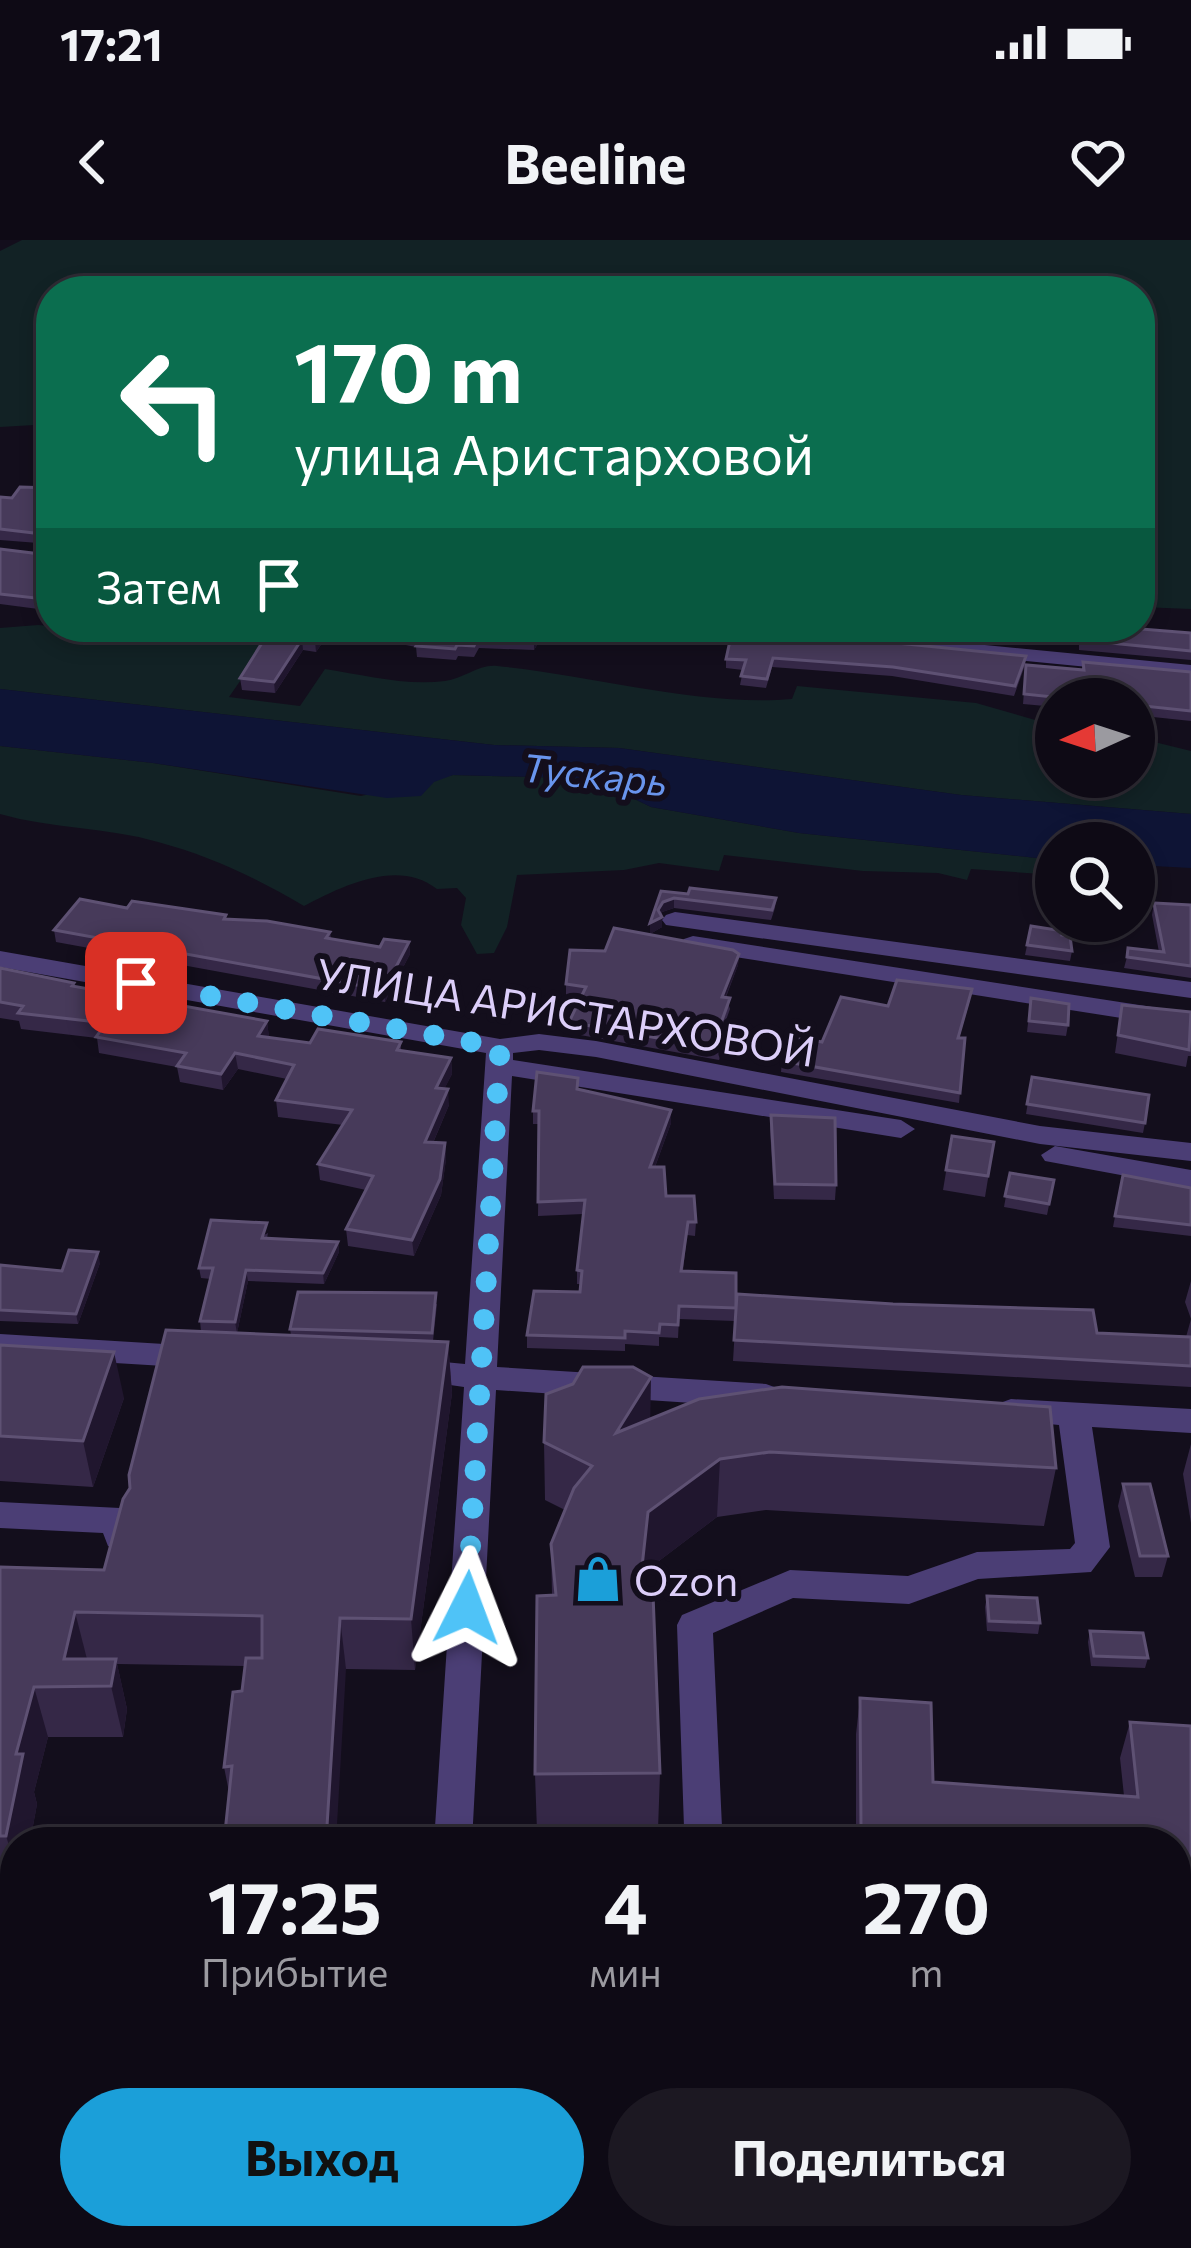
<!DOCTYPE html>
<html lang="ru">
<meta charset="utf-8">
<style>
:root{--surface:#0e0a15;--page:#1c1822;--text:#f1f3f6;--muted:#9b9aa0;--line:#2e2b34;--accent:#1b9fd9}
body{margin:0;font-family:Commissioner,sans-serif;background:var(--page);color:var(--text);height:100vh;display:flex;flex-direction:column;font-size:45px;white-space:nowrap}
*{box-sizing:border-box;margin:0}
p{font-size:39px;color:var(--muted)}
.icon{flex:none;width:66px;height:66px;fill:none;stroke:currentColor;stroke-width:2;stroke-linecap:round;stroke-linejoin:round}
.map{position:relative;flex:1;overflow:hidden}
.side{position:absolute;left:0px;top:1587px;width:1191px;height:423px;display:flex;flex-direction:column;background:var(--surface);border-radius:48px 48px 0 0;box-shadow:0 6px 18px #0003,0 0 0 3px var(--line)}
.side>*{flex:none}
.banner{position:absolute;left:36px;top:36px;width:1119px;height:366px;border-radius:48px;box-shadow:0 6px 18px #0003,0 0 0 3px var(--line);background:#0b6e4f;color:#fff;overflow:hidden}
.needle{width:78px;rotate:267deg}
.fabs{position:absolute;left:1035px;top:438px;display:grid;gap:24px}
.fabs a{display:grid;place-items:center;width:120px;height:120px;border-radius:50%;background:var(--surface);box-shadow:0 6px 18px #0003,0 0 0 3px var(--line);font-size:60px}
.pin{position:absolute;display:grid;place-items:center;width:102px;height:102px;color:#fff;margin:-51px;border-radius:24px;box-shadow:0 6px 18px #0006}
.me{position:absolute;width:132px;margin:-66px;rotate:3deg;stroke-linejoin:round;filter:drop-shadow(0 0 9px #0008)}
.turn{display:flex;align-items:center;gap:42px;height:252px;padding:0 60px;font-size:54px}
.turn .icon{width:156px;height:156px;stroke-width:2.5}
.turn b{display:block;font-size:84px;line-height:102px}
.then{display:flex;align-items:center;height:114px;padding:0 60px;background:#0003;gap:24px;font-size:45px}
.eta{display:flex;justify-content:space-evenly;align-items:center;height:204px;text-align:center}
.eta b{font-size:72px;font-weight:700;line-height:84px}
.button{display:flex;gap:24px;margin-top:auto;padding:24px 60px}
.button a{flex:1;height:138px;border-radius:72px;background:var(--accent);color:#111;font-size:48px;font-weight:700;line-height:138px;text-align:center}
.button a+a{background:var(--page);color:var(--text)}
.status{display:flex;justify-content:space-between;align-items:center;height:84px;padding:0 60px;background:var(--surface);direction:ltr}
.status svg{height:33px;fill:currentColor}
header{display:flex;justify-content:space-between;align-items:center;height:156px;padding:0 60px;background:var(--surface);font-size:54px;font-weight:700}
.map>svg:first-child{display:block}
.green{fill:#122225}
.water{fill:#0e1435}
.lines{fill:none;stroke-linecap:round;stroke-linejoin:round}
.minor{fill:#4b3e75;fill-rule:evenodd}
.wall{fill:#352847}
.shaded-wall{fill:#20162e}
.building{fill:#473a5a;stroke:#5e5173;stroke-width:3}
.route{stroke:#4fc3f7;stroke-width:21;stroke-dasharray:0 37.8}
.labels{text-anchor:middle;dominant-baseline:central;stroke-width:12;stroke-linejoin:round;paint-order:stroke}
.far-water-label{font-size:39px;font-style:italic;fill:#6995ed;stroke:#130e1c}
.street-label{font-size:42px;fill:#dccef9;stroke:#130e1c}
.poi-label{font-size:42px;fill:#dccef9;stroke:#130e1c;text-anchor:start}
</style>
<div class="status"><b>17:21</b><svg viewBox="0 0 49 12"><path d="M0 12V9h3v3zM5 12V6h3v6zM10 12V3h3v9zM15 12V0h3v12zM26 1h20v11H26zM47 4h2v5h-2z"/></svg></div>
<header><svg class="icon" aria-label="back" viewBox="0 0 24 24"><path d="M15 5l-7 7 7 7"/></svg>Beeline<svg class="icon" aria-label="heart" viewBox="0 0 24 24"><path d="M12 20l-8-8c-3-5 5-10 8-4 3-6 11-1 8 4z"/></svg></header>
<div class="map">
<svg width="1191" height="2008" viewBox="0 0 1191 2008">
<rect width="100%" height="100%" fill="#130e1c"/>
<g class="green">
<polygon points="22,0 1191,0 1191,369 1140,367 1140,51 51,51 51,184 0,187 0,11"/>
<path d="M38 385C113 391 194 383 270 398L229 457 300 466 325 429C364 435 405 446 445 441 463 439 479 424 497 426 591 435 701 467 792 459L797 446 976 463 1056 486V537H1134V497L1191 511V574L961 555 619 508 494 505 0 449V388Z"/>
<path d="M0 506 153 523 361 556 453 535 576 538 600 542 651 567 799 593 1056 620V635L971 629 967 640 938 633 863 631 724 615 719 631 659 623 624 630 517 635 507 687 494 713 477 714 461 685 466 658 457 648 437 649C398 618 342 646 304 666 257 638 210 616 158 602 107 587 52 589 0 574Z"/>
</g>
<polygon class="water" points="0,449 494,505 619,508 961,555 1191,574 1191,628 1134,625 1134,603 1056,603 1056,620 799,593 651,567 600,542 576,538 453,535 434,542 421,556 387,558 153,523 0,506"/>
<g class="lines">
<g class="minor">
<polygon points="727,387 801,387 1191,425 1191,437 737,393"/>
<polygon points="675,672 1191,742 1191,758 666,685 662,680 666,675"/>
<polygon points="693,696 1191,773 1191,789 684,709 680,704 684,699"/>
<polygon points="0,711 500,799 539,794 596,801 1040,886 1191,903 1191,921 1040,904 596,817 539,810 513,813 513,820 901,880 915,889 901,898 512,836 497,1127 766,1144 777,1148 782,1156 777,1164 766,1168 496,1150 472,1602 434,1602 464,1147 402,1138 397,1130 402,1122 413,1119 465,1124 486,813 0,727"/>
<polygon points="1055,906 1191,930 1191,948 1045,921 1041,915"/>
<polygon points="0,1094 197,1106 208,1109 213,1117 208,1125 197,1128 0,1116"/>
<polygon points="1011,1159 1191,1169 1191,1193 1092,1187 1110,1307 1091,1332 978,1339 909,1364 793,1358 713,1393 722,1587 717,1599 689,1599 684,1587 677,1385 682,1375 790,1330 908,1336 977,1312 1070,1309 1075,1303 1059,1185 1000,1179 995,1171 1000,1163"/>
<polygon points="0,1262 120,1268 132,1272 137,1297 132,1306 120,1310 108,1306 103,1293 0,1288"/>
<polygon points="407,1995 451,1995 451,2008 405,2008"/>
</g>
</g>
<g class="wall">
<polygon points="51,248 51,304 0,300 0,257 12,258"/>
<polygon points="0,309 49,315 46,370 0,364"/>
<polygon points="272,387 548,387 534,410 479,408 474,417 458,416 456,420 417,417 416,407 386,401 327,396 316,412 303,410 275,453 242,450 240,438"/>
<polygon points="847,387 1039,387 1032,405"/>
<polygon points="1079,390 1191,393 1191,420 1079,410"/>
<polygon points="1026,416 1025,425 1014,456 892,436 772,427 766,448 740,445 743,430 726,428 726,419"/>
<polygon points="1083,422 1191,432 1191,481 1134,475 1134,459 1056,459 1056,467 1023,464 1026,425 1082,430"/>
<polygon points="661,651 688,654 776,658 775,668 771,680 674,668 662,672 661,675 662,687 650,694 650,683"/>
<polygon points="1154,663 1191,665 1191,738 1124,728 1127,717 1159,712 1152,675"/>
<polygon points="127,668 226,675 226,679 330,692 331,699 380,707 409,702 410,714 385,762 56,702 54,690"/>
<polygon points="1031,686 1072,711 1070,721 1025,715"/>
<polygon points="739,714 738,725 726,757 730,769 725,783 729,796 719,820 569,793 569,782 581,758 566,755 566,744"/>
<polygon points="0,728 74,743 75,747 267,781 269,798 310,803 401,802 401,810 451,818 452,834 444,849 449,865 433,903 445,903 446,919 441,955 414,1016 348,1006 346,989 366,950 320,940 318,924 343,885 278,877 276,860 287,839 238,829 223,850 180,842 177,827 99,813 97,798 21,789 19,781 0,778"/>
<polygon points="1031,758 1068,785 1066,796 1027,792"/>
<polygon points="970,760 959,798 965,798 959,863 781,832 782,821 888,766"/>
<polygon points="1122,765 1191,772 1191,816 1188,816 1186,827 1115,813"/>
<polygon points="1032,837 1145,883 1143,893 1026,874"/>
<polygon points="578,849 671,883 655,927 666,956 696,982 695,996 687,995 683,1031 736,1033 735,1081 679,1079 678,1098 659,1097 659,1106 625,1104 625,1111 527,1108 527,1095 580,1052 581,1044 577,1044 577,1030 583,974 538,976 539,884 533,884 533,871"/>
<polygon points="771,875 836,945 835,960 774,959 770,889"/>
<polygon points="952,896 994,902 985,957 943,950"/>
<polygon points="1010,933 1054,940 1047,975 1004,967"/>
<polygon points="1123,935 1191,948 1191,996 1113,987"/>
<polygon points="268,993 267,998 338,1002 339,1012 324,1044 248,1041 237,1093 291,1095 290,1089 437,1064 433,1101 448,1102 452,1153 415,1430 346,1429 229,1552 224,1527 242,1451 245,1426 117,1424 127,1469 123,1497 48,1497 34,1552 37,1564 30,1602 15,1602 15,1645 0,1645 0,1327 104,1330 130,1248 201,1091 200,1081 211,1039 201,1038 199,1028"/>
<polygon points="100,1023 78,1084 0,1081 0,1025 62,1031"/>
<polygon points="1191,1041 1191,1147 733,1121 737,1054 1097,1093 1186,1097 1191,1079 1185,1062"/>
<polygon points="0,1105 124,1158 93,1247 0,1241"/>
<polygon points="650,1179 1056,1228 1044,1286 766,1270 717,1277 647,1330 644,1354 660,1533 658,1590 537,1591 535,1534 552,1355 551,1304 565,1270 545,1260 544,1202"/>
<polygon points="1191,1204 1191,1283 1183,1234"/>
<polygon points="1123,1244 1168,1316 1162,1337 1135,1337 1118,1266"/>
<polygon points="987,1356 1040,1383 1038,1394 987,1391 985,1367"/>
<polygon points="1090,1391 1148,1418 1145,1428 1091,1426 1088,1402"/>
<polygon points="860,1458 933,1542 1124,1556 1120,1518 1130,1482 1191,1486 1191,1733 1176,1732 1176,1602 856,1602 856,1494"/>
<polygon points="15,1649 15,1698 9,1698 5,1688"/>
<polygon points="15,1795 15,1912 0,1912 0,1857"/>
<polygon points="1121,1995 1176,1995 1191,2008 1116,2008"/>
</g>
<g class="shaded-wall">
<polygon points="51,353 51,365 46,370 44,359"/>
<polygon points="324,387 326,387 327,396 316,412 315,401"/>
<polygon points="541,387 548,387 534,410 534,399"/>
<polygon points="302,399 303,410 275,453 274,442"/>
<polygon points="674,658 674,668 662,672 658,679 662,677 662,687 650,694 650,683 663,662"/>
<polygon points="409,702 410,714 385,762 384,750"/>
<polygon points="739,714 738,725 721,768 722,757"/>
<polygon points="267,781 269,797 260,812 258,796"/>
<polygon points="730,784 729,796 719,820 719,809"/>
<polygon points="235,813 238,829 223,850 221,834"/>
<polygon points="451,818 452,834 437,864 436,848"/>
<polygon points="448,849 449,865 426,919 425,902"/>
<polygon points="671,870 671,883 650,940 650,927"/>
<polygon points="445,903 446,919 441,955 414,1016 412,1000"/>
<polygon points="338,1002 339,1012 324,1044 323,1033"/>
<polygon points="98,1012 100,1023 78,1084 76,1074"/>
<polygon points="246,1030 248,1041 237,1093 235,1082"/>
<polygon points="448,1102 452,1153 415,1430 411,1379"/>
<polygon points="114,1112 124,1158 93,1247 83,1201"/>
<polygon points="651,1137 650,1195 616,1193"/>
<polygon points="720,1219 717,1277 647,1330 638,1412 639,1354 648,1272"/>
<polygon points="75,1372 88,1423 64,1419"/>
<polygon points="340,1378 346,1429 336,1602 326,1602"/>
<polygon points="116,1419 127,1469 123,1497 111,1446"/>
<polygon points="34,1447 48,1497 34,1552 37,1564 30,1602 15,1602 15,1624 6,1596 16,1514"/>
<polygon points="133,1995 141,1995 142,2000 140,2008 129,2008"/>
<polygon points="319,1995 323,1995 325,2008 318,2008"/>
</g>
<g class="building">
<polygon points="20,247 51,248 51,295 0,289 0,257 12,258"/>
<polygon points="51,307 51,353 44,359 0,354 0,309 49,315"/>
<polygon points="272,387 324,387 315,401 302,399 274,442 240,438"/>
<polygon points="356,387 541,387 534,399 478,397 474,406 457,405 455,409 416,406 421,397 386,390"/>
<polygon points="733,387 737,387 1026,416 1015,446 893,427 773,418 767,439 741,436 746,420 726,419"/>
<polygon points="980,387 1036,387 1034,392"/>
<polygon points="1141,389 1191,393 1191,411 1081,400 1079,390"/>
<polygon points="1083,422 1191,432 1191,471 1134,465 1134,459 1072,459 1024,454 1026,425 1084,430"/>
<polygon points="690,648 776,658 772,670 674,658 663,662 658,670 662,677 650,683 661,651 688,654"/>
<polygon points="80,659 127,668 132,661 226,675 224,679 267,681 330,692 326,698 380,707 384,699 409,702 384,750 54,690"/>
<polygon points="1154,663 1191,665 1191,726 1127,717 1128,708 1164,712"/>
<polygon points="1031,686 1063,691 1062,695 1070,696 1072,711 1027,705"/>
<polygon points="614,688 733,710 739,714 722,757 730,758 721,783 730,784 719,809 569,782 586,747 566,744 570,710 605,711"/>
<polygon points="0,728 74,743 72,746 267,781 258,796 310,803 318,789 401,802 397,810 451,818 436,848 448,849 425,902 445,903 440,939 412,1000 346,989 373,936 318,924 352,870 276,860 294,825 235,813 221,834 177,826 186,813 96,797 106,783 18,773 23,766 0,762"/>
<polygon points="897,740 972,749 958,798 965,798 960,853 782,821 792,796 822,802 841,757 888,766"/>
<polygon points="1031,758 1069,764 1068,785 1029,781"/>
<polygon points="1122,765 1191,772 1189,810 1118,795"/>
<polygon points="537,832 578,838 577,849 671,870 650,927 664,927 666,956 694,956 696,982 688,982 681,1031 736,1033 736,1068 679,1066 678,1085 660,1084 659,1093 625,1091 625,1098 527,1095 534,1051 580,1052 582,1031 577,1030 585,960 538,962 539,871 533,871"/>
<polygon points="1032,837 1149,855 1145,883 1027,864"/>
<polygon points="771,875 835,878 836,945 775,944"/>
<polygon points="952,896 994,902 988,936 946,930"/>
<polygon points="1010,933 1054,940 1049,964 1005,956"/>
<polygon points="1123,935 1191,948 1191,985 1115,976"/>
<polygon points="211,980 267,983 262,998 338,1002 323,1033 246,1030 235,1082 200,1081 213,1028 199,1028"/>
<polygon points="69,1010 98,1012 76,1074 0,1070 0,1025 62,1031"/>
<polygon points="298,1052 436,1053 432,1093 290,1089"/>
<polygon points="737,1054 893,1064 1093,1070 1097,1093 1191,1097 1191,1126 734,1100"/>
<polygon points="166,1090 448,1102 411,1379 340,1378 326,1602 224,1602 232,1526 224,1527 233,1452 242,1451 246,1418 262,1418 262,1376 75,1372 64,1419 116,1419 111,1446 34,1447 16,1514 23,1514 6,1596 0,1596 0,1327 104,1330 123,1259 130,1248 129,1235"/>
<polygon points="0,1105 114,1112 83,1201 0,1196"/>
<polygon points="583,1127 633,1127 651,1137 616,1193 699,1159 782,1147 1050,1167 1056,1228 770,1212 720,1219 648,1272 639,1354 653,1354 660,1533 535,1534 537,1356 556,1355 551,1304 574,1248 592,1226 544,1202 546,1154 573,1144"/>
<polygon points="1123,1244 1150,1244 1168,1316 1140,1316"/>
<polygon points="987,1356 1037,1358 1040,1383 989,1381"/>
<polygon points="1090,1391 1143,1393 1148,1418 1094,1416"/>
<polygon points="860,1458 931,1463 933,1542 1138,1557 1130,1482 1191,1486 1191,1696 1176,1695 1176,1602 894,1602 894,1588 861,1586"/>
<polygon points="15,1649 15,1688 5,1688"/>
<polygon points="15,1795 15,1903 0,1902 0,1857"/>
<polygon points="1176,1947 1191,1949 1191,2008 1143,2008 1143,1995 1176,1995"/>
<polygon points="0,1977 15,1979 15,1995 133,1995 129,2008 0,2008"/>
<polygon points="183,1995 319,1995 318,2008 181,2008"/>
<polygon points="578,1995 832,1995 833,2008 578,2008"/>
</g>
<g class="lines">
<polyline class="route" points="136,743 500,807 467,1368"/>
</g>
<defs>
<symbol id="shop-bare" viewBox="-9 -9 18 18"><path d="M-5-2.5h2.3a2.7 3.5 0 0 1 5.4 0H5L5.5 6h-11ZM-1.5-2.5h3a1.5 2.3 0 0 0-3 0Z" fill="#1b9fd9" stroke="#130e1c" stroke-width="2.5" paint-order="stroke"/></symbol>
</defs>
<g fill-rule="evenodd">
<use href="#shop-bare" x="565" y="1306" width="66" height="66"/>
</g>
<g class="labels">
<g class="far-water-label">
<text transform="translate(595 533) rotate(6)">Тускарь</text>
</g>
<g class="street-label">
<text transform="translate(566 771) rotate(9)">УЛИЦА АРИСТАРХОВОЙ</text>
</g>
<g class="poi-label">
<text x="634" y="1339">Ozon</text>
</g>
</g>
</svg>
<div class="fabs">
<a><svg class="needle" viewBox="-14 -14 28 28"><path d="M0-13l5 13h-10z" fill="#e53935"/><path d="M0 13l5-13h-10z" fill="#9b9aa0"/></svg></a>
<a><svg class="icon" aria-label="search" viewBox="0 0 24 24"><circle cx="10" cy="10" r="6"/><path d="M15 15l6 6"/></svg></a>
</div>
<div class="pin" style="left:136px;top:743px;background:#d93025"><svg class="icon" aria-label="arrive" viewBox="0 0 24 24"><path d="M6 21V4h12l-3 4 3 4H6"/></svg></div>
<svg class="me" style="left:467px;top:1368px" viewBox="-20 -20 40 40"><path d="M0-17L14 15 0 8-14 15z" fill="#4fc3f7" stroke="#fff" stroke-width="4"/></svg>
<div class="banner">
<div class="turn"><svg class="icon" aria-label="left" viewBox="0 0 24 24"><path d="M17 20v-9H6M10 6l-5 5 5 5"/></svg><div><b>170 m</b>улица Аристарховой</div></div>
<div class="then">Затем<svg class="icon" aria-label="arrive" viewBox="0 0 24 24"><path d="M6 21V4h12l-3 4 3 4H6"/></svg></div>
</div>
<section class="side">
<div class="eta">
<div><b>17:25</b><p>Прибытие</p></div>
<div><b>4</b><p>мин</p></div>
<div><b>270</b><p>m</p></div>
</div>
<div class="button"><a>Выход</a><a>Поделиться</a></div>
</section>
</div>
